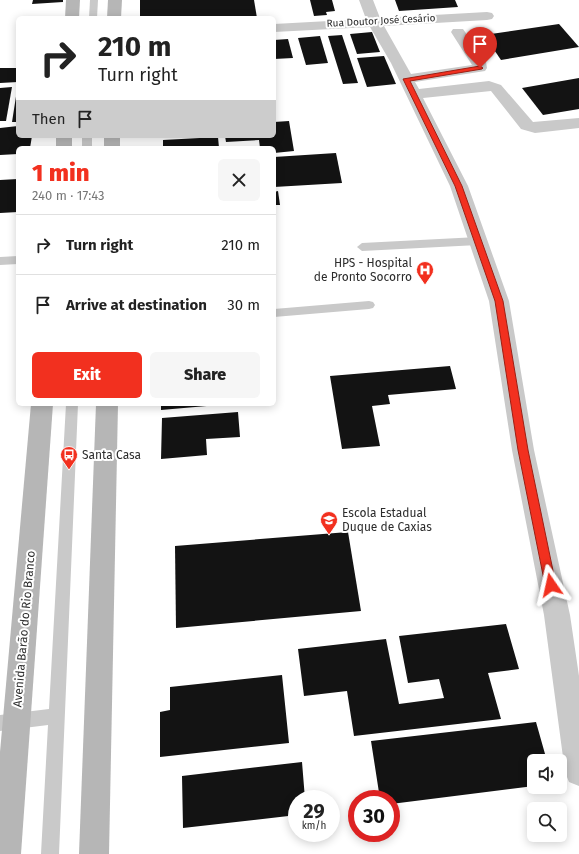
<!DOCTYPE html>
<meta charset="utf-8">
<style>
:root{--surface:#fff;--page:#f6f6f6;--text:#222;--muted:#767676;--line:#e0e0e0;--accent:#f2301f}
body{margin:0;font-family:"Fira Sans",sans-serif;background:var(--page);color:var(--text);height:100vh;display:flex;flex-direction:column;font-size:15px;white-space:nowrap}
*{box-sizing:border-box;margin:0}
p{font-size:13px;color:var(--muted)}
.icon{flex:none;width:22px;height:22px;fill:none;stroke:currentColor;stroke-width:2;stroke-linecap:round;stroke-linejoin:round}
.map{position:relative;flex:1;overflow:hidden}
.details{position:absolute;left:16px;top:146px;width:260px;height:260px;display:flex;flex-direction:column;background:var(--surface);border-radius:6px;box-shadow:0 2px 10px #0003}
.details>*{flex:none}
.banner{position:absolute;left:16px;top:16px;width:260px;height:122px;border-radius:6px;box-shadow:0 2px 10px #0003;background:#fff;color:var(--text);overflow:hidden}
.controls{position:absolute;left:527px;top:754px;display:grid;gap:8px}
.controls a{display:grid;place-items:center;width:40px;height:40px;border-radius:6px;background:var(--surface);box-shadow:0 2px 10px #0003;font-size:20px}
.speed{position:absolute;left:288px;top:790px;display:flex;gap:8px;font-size:20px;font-weight:700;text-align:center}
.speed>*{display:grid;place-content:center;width:52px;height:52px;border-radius:50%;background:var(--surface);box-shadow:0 2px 10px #0003;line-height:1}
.speed small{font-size:10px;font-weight:400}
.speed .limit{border:6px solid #d22;background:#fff;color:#111}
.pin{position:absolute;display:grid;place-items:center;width:34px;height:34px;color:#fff;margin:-41px -17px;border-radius:50% 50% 50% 0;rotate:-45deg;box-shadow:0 0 4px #0007}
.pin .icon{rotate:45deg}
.me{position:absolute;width:44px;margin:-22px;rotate:349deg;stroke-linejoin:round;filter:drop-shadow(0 0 3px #0008)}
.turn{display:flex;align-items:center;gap:14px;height:84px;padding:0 16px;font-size:18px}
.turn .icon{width:52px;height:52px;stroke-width:2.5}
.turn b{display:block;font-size:28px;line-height:34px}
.then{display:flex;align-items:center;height:38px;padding:0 16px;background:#0003;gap:8px;font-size:15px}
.round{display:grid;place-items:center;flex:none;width:42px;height:42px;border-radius:6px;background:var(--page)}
.head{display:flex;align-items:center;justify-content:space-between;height:68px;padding:0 16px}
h1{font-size:24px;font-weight:800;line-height:30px;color:var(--accent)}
.action{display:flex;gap:8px;margin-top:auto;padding:8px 16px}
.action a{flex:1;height:46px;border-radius:6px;background:var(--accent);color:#fff;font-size:16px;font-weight:800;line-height:46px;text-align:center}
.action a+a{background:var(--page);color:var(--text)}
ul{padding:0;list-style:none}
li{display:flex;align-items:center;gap:12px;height:60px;padding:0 16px;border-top:1px solid var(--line)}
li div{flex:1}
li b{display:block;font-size:15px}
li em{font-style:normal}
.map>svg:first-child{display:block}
.building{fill:#131313}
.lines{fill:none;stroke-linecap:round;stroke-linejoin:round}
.service{fill:#c9c9c9;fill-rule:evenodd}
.minor{fill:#c9c9c9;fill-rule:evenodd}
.secondary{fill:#b6b6b6;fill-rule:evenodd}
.route{fill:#f2301f;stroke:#9d1f14}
.labels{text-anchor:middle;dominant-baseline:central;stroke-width:4;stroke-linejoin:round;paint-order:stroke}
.far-street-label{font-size:10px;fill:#2c2c2c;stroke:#fff}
.poi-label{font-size:12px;fill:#2c2c2c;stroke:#fff;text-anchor:start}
.street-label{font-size:12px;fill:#2c2c2c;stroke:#fff}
</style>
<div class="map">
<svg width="579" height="854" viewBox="0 0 579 854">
<rect width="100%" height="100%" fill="#fff"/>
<g class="building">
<polygon points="33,0 63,0 63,2 32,4"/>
<polygon points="140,0 254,0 257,18 140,18"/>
<polygon points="310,0 332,0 335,11 326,12 327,15 314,16"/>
<polygon points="395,0 455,0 458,7 399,11"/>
<polygon points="559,24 579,47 501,60 484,35"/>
<polygon points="372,32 380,52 357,54 350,34"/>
<polygon points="342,35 358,83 343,84 328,36"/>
<polygon points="320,36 328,63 306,65 298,38"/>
<polygon points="288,39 293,58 274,59 274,40"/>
<polygon points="384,56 396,84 367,87 357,58"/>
<polygon points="0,68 18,68 18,82 0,83"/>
<polygon points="579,78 579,109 543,115 522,88"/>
<polygon points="12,87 6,121 0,121 0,88"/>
<polygon points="17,90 18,122 12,122"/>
<polygon points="289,121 294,151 274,153 274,148 260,148 259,140 226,142 225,136 274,136 274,122"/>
<polygon points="18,126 18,136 32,136 30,148 18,148 18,154 0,155 0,128"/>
<polygon points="218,137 219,148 163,148 163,140"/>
<polygon points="336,153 342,183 274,187 274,157"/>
<polygon points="18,179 18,212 0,213 0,180"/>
<polygon points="278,191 280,205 274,205 274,192"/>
<polygon points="450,366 456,389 388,395 390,404 372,406 380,446 342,449 330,376"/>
<polygon points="161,404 218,404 218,405 161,410"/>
<polygon points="238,412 240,437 206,439 207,455 161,459 162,418"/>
<polygon points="348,532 361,611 176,628 175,546"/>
<polygon points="506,624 519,669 488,673 501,719 354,736 347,691 304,696 298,649 386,639 399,704 444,698 439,679 408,683 399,636"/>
<polygon points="282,675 289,743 160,757 160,712 170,710 170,687"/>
<polygon points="536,722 547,761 534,761 534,786 391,804 391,799 380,799 371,741"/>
<polygon points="302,762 305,799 297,799 297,815 183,828 182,776"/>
</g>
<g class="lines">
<g class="service">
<polygon points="90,0 98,0 97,18 89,18"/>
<rect x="82" y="136" width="10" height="12"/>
<polygon points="478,237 483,241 478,245 362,251 357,247 362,243"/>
<polygon points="18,256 18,264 0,265 0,257"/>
<polygon points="369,301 373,302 375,305 373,308 369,309 274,317 274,309"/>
<polygon points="66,404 78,404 59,854 41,854 48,725 0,731 0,715 49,709"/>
</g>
<polygon class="minor" points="359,0 373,0 380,18 487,12 492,13 494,16 492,19 487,20 384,26 411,74 472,65 451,32 453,29 463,29 486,62 487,68 485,71 415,82 419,89 489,81 501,85 533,122 579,118 579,128 535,133 521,129 491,91 423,98 468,186 509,301 534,450 570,615 579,676 579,786 569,782 565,772 544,615 512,450 489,301 450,186 391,63 370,27 274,32 274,24 366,19"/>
<g class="secondary">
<polygon points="66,0 80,0 79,18 65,18"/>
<polygon points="108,0 122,0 121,18 107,18"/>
<rect x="56" y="136" width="16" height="12"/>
<rect x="104" y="136" width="16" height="12"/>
<polygon points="31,404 53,404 21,854 0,854 0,752"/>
<polygon points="96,404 118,404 109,854 79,854"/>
</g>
</g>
<polygon class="route" points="480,66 483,68 482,69 410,81 462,186 503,301 528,450 556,585 554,589 551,590 547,589 545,585 518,450 495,301 455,186 403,79"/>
<defs>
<symbol id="hospital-pin" viewBox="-11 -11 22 30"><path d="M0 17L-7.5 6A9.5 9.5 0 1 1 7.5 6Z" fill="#f2301f" stroke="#fff"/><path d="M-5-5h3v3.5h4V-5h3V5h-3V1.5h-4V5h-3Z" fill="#fff"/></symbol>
<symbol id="bus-pin" viewBox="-11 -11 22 30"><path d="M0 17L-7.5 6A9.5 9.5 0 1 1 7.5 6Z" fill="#f2301f" stroke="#fff"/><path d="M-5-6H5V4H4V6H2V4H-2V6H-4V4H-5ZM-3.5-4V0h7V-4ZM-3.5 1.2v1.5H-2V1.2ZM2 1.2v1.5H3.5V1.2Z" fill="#fff"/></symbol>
<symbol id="school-pin" viewBox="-11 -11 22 30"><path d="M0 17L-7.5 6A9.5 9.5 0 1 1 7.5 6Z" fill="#f2301f" stroke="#fff"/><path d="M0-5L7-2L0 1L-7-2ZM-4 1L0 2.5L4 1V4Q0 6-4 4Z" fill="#fff"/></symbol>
</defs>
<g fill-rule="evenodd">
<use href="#hospital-pin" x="415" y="260" width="20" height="27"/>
<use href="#bus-pin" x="59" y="445" width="20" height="27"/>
<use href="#school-pin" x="319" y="510" width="20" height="27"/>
</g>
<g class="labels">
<g class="far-street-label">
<text transform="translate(381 21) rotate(-3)">Rua Doutor José Cesário</text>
</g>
<g class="poi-label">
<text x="412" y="263" text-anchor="end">HPS - Hospital<tspan x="412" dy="14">de Pronto Socorro</tspan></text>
<text x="82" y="455">Santa Casa</text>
<text x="342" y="513">Escola Estadual<tspan x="342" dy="14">Duque de Caxias</tspan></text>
</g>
<g class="street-label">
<text transform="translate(24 629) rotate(-85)">Avenida Barão do Rio Branco</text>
</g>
</g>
</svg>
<div class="controls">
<a><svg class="icon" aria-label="sound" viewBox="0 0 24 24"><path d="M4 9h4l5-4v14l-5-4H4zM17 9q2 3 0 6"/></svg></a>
<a><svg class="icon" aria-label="search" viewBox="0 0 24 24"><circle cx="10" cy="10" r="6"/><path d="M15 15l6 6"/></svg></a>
</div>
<div class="speed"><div>29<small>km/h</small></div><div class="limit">30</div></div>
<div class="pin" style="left:480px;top:68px;background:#d93025"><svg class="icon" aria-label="arrive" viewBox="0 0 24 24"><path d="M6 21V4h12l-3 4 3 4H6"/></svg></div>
<svg class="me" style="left:551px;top:585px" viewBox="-20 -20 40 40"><path d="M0-17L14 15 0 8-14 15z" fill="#f2301f" stroke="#fff" stroke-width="4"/></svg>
<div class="banner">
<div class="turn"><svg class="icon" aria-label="right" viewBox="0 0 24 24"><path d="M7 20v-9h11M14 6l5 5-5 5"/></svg><div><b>210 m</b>Turn right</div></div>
<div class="then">Then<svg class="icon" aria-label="arrive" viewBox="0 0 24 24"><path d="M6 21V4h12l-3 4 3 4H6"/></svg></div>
</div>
<section class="details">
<div class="head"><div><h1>1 min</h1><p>240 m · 17:43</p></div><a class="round"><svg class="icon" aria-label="close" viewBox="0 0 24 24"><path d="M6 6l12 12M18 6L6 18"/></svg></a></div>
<ul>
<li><svg class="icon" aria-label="right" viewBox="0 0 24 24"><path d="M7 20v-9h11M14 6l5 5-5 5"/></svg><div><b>Turn right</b></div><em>210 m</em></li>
<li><svg class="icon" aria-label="arrive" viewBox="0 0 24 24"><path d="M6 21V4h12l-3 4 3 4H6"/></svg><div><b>Arrive at destination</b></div><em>30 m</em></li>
</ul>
<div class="action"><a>Exit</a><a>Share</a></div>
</section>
</div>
